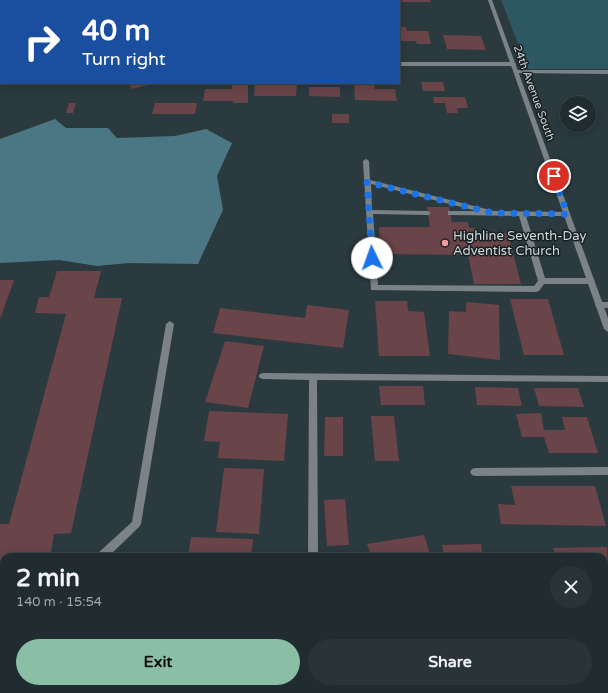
<!DOCTYPE html>
<meta charset="utf-8">
<style>
:root{--surface:#202c2f;--page:#283437;--text:#f1f3f6;--muted:#a2a7aa;--line:#3d484b;--accent:#8abfa5}
body{margin:0;font-family:"Varela Round",sans-serif;background:var(--page);color:var(--text);height:100vh;display:flex;flex-direction:column;font-size:15px;white-space:nowrap}
*{box-sizing:border-box;margin:0}
p{font-size:13px;color:var(--muted)}
.icon{flex:none;width:22px;height:22px;fill:none;stroke:currentColor;stroke-width:2;stroke-linecap:round;stroke-linejoin:round}
.map{position:relative;flex:1;overflow:hidden}
.drawer{position:absolute;left:0px;top:553px;width:608px;height:140px;display:flex;flex-direction:column;background:var(--surface);border-radius:12px 12px 0 0;box-shadow:0 2px 10px #0003,0 0 0 1px var(--line)}
.drawer>*{flex:none}
.guide{position:absolute;left:0px;top:0px;width:400px;height:84px;box-shadow:0 2px 10px #0003,0 0 0 1px var(--line);background:#1a4fa0;color:#fff;overflow:hidden}
.buttons{position:absolute;left:560px;top:96px;display:grid;gap:8px}
.buttons a{display:grid;place-items:center;width:36px;height:36px;border-radius:50%;background:var(--surface);box-shadow:0 2px 10px #0003,0 0 0 1px var(--line);font-size:20px}
.pin{position:absolute;display:grid;place-items:center;width:34px;height:34px;color:#fff;margin:-17px;border:2px solid #fff;border-radius:50%;box-shadow:0 1px 4px #0007}
.me{position:absolute;width:44px;margin:-22px;rotate:357deg;stroke-linejoin:round;filter:drop-shadow(0 0 3px #0008)}
.turn{display:flex;align-items:center;gap:14px;height:84px;padding:0 16px;font-size:18px}
.turn .icon{width:52px;height:52px;stroke-width:2.5}
.turn b{display:block;font-size:28px;line-height:34px}
.round{display:grid;place-items:center;flex:none;width:42px;height:42px;border-radius:21px;background:var(--page)}
.overview{display:flex;align-items:center;justify-content:space-between;height:68px;padding:0 16px}
h1{font-size:24px;font-weight:700;line-height:30px}
.action{display:flex;gap:8px;margin-top:auto;padding:8px 16px}
.action a{flex:1;height:46px;border-radius:24px;background:var(--accent);color:#111;font-size:16px;font-weight:700;line-height:46px;text-align:center}
.action a+a{background:var(--page);color:var(--text)}
.map>svg:first-child{display:block}
.green{fill:#2d5763}
.forest{fill:#4b7683}
.building{fill:#694448}
.lines{fill:none;stroke-linecap:round;stroke-linejoin:round}
.service{fill:#7c8386;fill-rule:evenodd}
.minor{fill:#7c8386;fill-rule:evenodd}
.tertiary{fill:#7c8386;fill-rule:evenodd}
.route{stroke:#1a73e8;stroke-width:7;stroke-dasharray:0 12.6}
.poi-dot{fill:#f49aa4;stroke:#192022;stroke-width:1.5}
.labels{text-anchor:middle;dominant-baseline:central;stroke-width:3;stroke-linejoin:round;paint-order:stroke}
.far-street-label{font-size:11px;fill:#ced8da;stroke:#192022}
.poi-label{font-size:13px;fill:#ced8da;stroke:#192022;text-anchor:start}
</style>
<div class="map">
<svg width="608" height="693" viewBox="0 0 608 693">
<rect width="100%" height="100%" fill="#2a3a3f"/>
<polygon class="green" points="501,0 608,0 608,69 528,69"/>
<polygon class="forest" points="55,119 66,128 108,128 117,138 175,136 206,129 232,143 217,176 223,210 198,264 129,263 97,266 59,260 0,263 0,139"/>
<g class="building">
<polygon points="402,0 430,0 431,2 402,2"/>
<polygon points="399,27 406,27 407,31 428,31 431,44 417,44 416,41 399,41"/>
<polygon points="443,35 481,36 486,50 447,49"/>
<polygon points="421,82 443,82 445,91 423,91"/>
<polygon points="128,83 151,83 152,84 132,89"/>
<polygon points="255,83 297,83 296,96 254,96"/>
<polygon points="354,83 374,83 375,89 395,89 397,101 355,100"/>
<polygon points="232,85 248,85 248,103 233,103 233,101 203,101 205,89 232,89"/>
<polygon points="309,87 340,87 340,97 309,96"/>
<polygon points="433,97 465,97 468,108 457,108 458,113 447,113 445,103 434,103"/>
<polygon points="69,103 76,103 73,113 66,113"/>
<polygon points="155,103 197,103 195,114 152,114"/>
<rect x="332" y="114" width="17" height="9"/>
<polygon points="427,207 449,207 452,222 468,222 469,228 476,228 477,233 508,233 521,284 474,284 468,255 381,254 379,227 430,227"/>
<polygon points="57,271 101,271 94,298 122,298 71,533 54,534 51,552 27,552 26,557 4,557 4,601 0,601 0,524 9,524 66,314 35,313 39,297 49,297"/>
<polygon points="0,280 14,280 0,319"/>
<polygon points="510,299 548,299 564,355 524,355"/>
<polygon points="375,301 407,301 408,311 424,312 430,356 379,356"/>
<polygon points="466,302 499,305 500,360 448,354 449,311 466,312"/>
<polygon points="307,305 349,310 343,348 213,333 220,308 305,318"/>
<polygon points="225,341 264,346 248,408 205,402"/>
<polygon points="379,386 423,386 425,405 381,405"/>
<polygon points="475,387 518,388 522,406 477,405"/>
<polygon points="534,388 578,388 584,407 539,406"/>
<polygon points="209,411 288,414 284,461 218,458 220,442 204,441"/>
<polygon points="541,413 544,430 565,430 562,417 587,417 598,453 549,453 544,437 522,437 516,414"/>
<polygon points="371,416 394,416 399,461 375,461"/>
<polygon points="325,417 343,417 343,456 324,456"/>
<polygon points="224,468 264,469 259,534 216,532"/>
<polygon points="511,486 595,486 606,526 501,524 498,504 515,505"/>
<polygon points="345,499 349,545 327,546 324,500"/>
<polygon points="424,535 431,557 371,557 367,544"/>
<polygon points="191,537 253,539 251,557 188,557"/>
<polygon points="481,544 483,557 444,557 442,545"/>
<polygon points="607,547 608,569 604,569 604,557 556,557 553,548"/>
<polygon points="604,630 608,630 607,670 604,656"/>
<polygon points="188,689 241,689 241,693 187,693"/>
<polygon points="261,689 351,689 351,693 260,693"/>
<polygon points="366,689 474,689 475,693 366,693"/>
<rect x="495" y="689" width="51" height="4"/>
</g>
<g class="lines">
<g class="service">
<rect x="0" y="37" width="1" height="4"/>
<polygon points="514,70 608,70 608,74 516,73 514,72"/>
<path d="M366 159 369 161 370 180 494 211 569 212 570 214 567 216H526L545 278H591L595 281 591 284H544L539 291 536 292 371 290 363 161ZM371 184 477 211H448V215H450L519 216 538 281 534 286 378 285 373 214 428 215 431 213 428 211 372 210Z"/>
<polygon points="599,302 608,302 608,308 596,307 595,305"/>
<polygon points="170,321 174,324 141,524 139,527 108,557 96,557 97,554 132,522 166,324"/>
<polygon points="608,467 608,475 475,476 472,475 470,472 472,469 475,468"/>
<rect x="0" y="632" width="4" height="10"/>
<polygon points="4,675 4,689 8,689 7,693 0,693 0,677"/>
</g>
<g class="minor">
<polygon points="399,62 513,62 516,64 513,66 399,66"/>
<polygon points="263,373 608,376 608,382 317,380 318,557 308,557 309,380 263,379 260,378 259,376 260,374"/>
<rect x="604" y="577" width="4" height="10"/>
</g>
<polygon class="tertiary" points="488,0 492,0 608,318 608,332 604,329"/>
</g>
<g class="lines">
<polyline class="route" points="372,258 367,182 493,213 567,214 554,176"/>
</g>
<circle class="poi-dot" cx="445" cy="243" r="4"/>
<g class="labels">
<g class="far-street-label">
<text transform="translate(534 93) rotate(70)">24th Avenue South</text>
</g>
<g class="poi-label">
<text x="453" y="236">Highline Seventh-Day<tspan x="453" dy="15">Adventist Church</tspan></text>
</g>
</g>
</svg>
<div class="buttons">
<a><svg class="icon" aria-label="layers" viewBox="0 0 24 24"><path d="M12 4l9 5-9 5-9-5zM3 14l9 5 9-5"/></svg></a>
</div>
<div class="pin" style="left:554px;top:176px;background:#d93025"><svg class="icon" aria-label="arrive" viewBox="0 0 24 24"><path d="M6 21V4h12l-3 4 3 4H6"/></svg></div>
<svg class="me" style="left:372px;top:258px" viewBox="-20 -20 40 40"><circle r="19" fill="#fff"/><path d="M0-13L10 11 0 6-10 11z" fill="#1a73e8"/></svg>
<div class="guide">
<div class="turn"><svg class="icon" aria-label="right" viewBox="0 0 24 24"><path d="M7 20v-9h11M14 6l5 5-5 5"/></svg><div><b>40 m</b>Turn right</div></div>
</div>
<section class="drawer">
<div class="overview"><div><h1>2 min</h1><p>140 m · 15:54</p></div><a class="round"><svg class="icon" aria-label="close" viewBox="0 0 24 24"><path d="M6 6l12 12M18 6L6 18"/></svg></a></div>
<div class="action"><a>Exit</a><a>Share</a></div>
</section>
</div>
